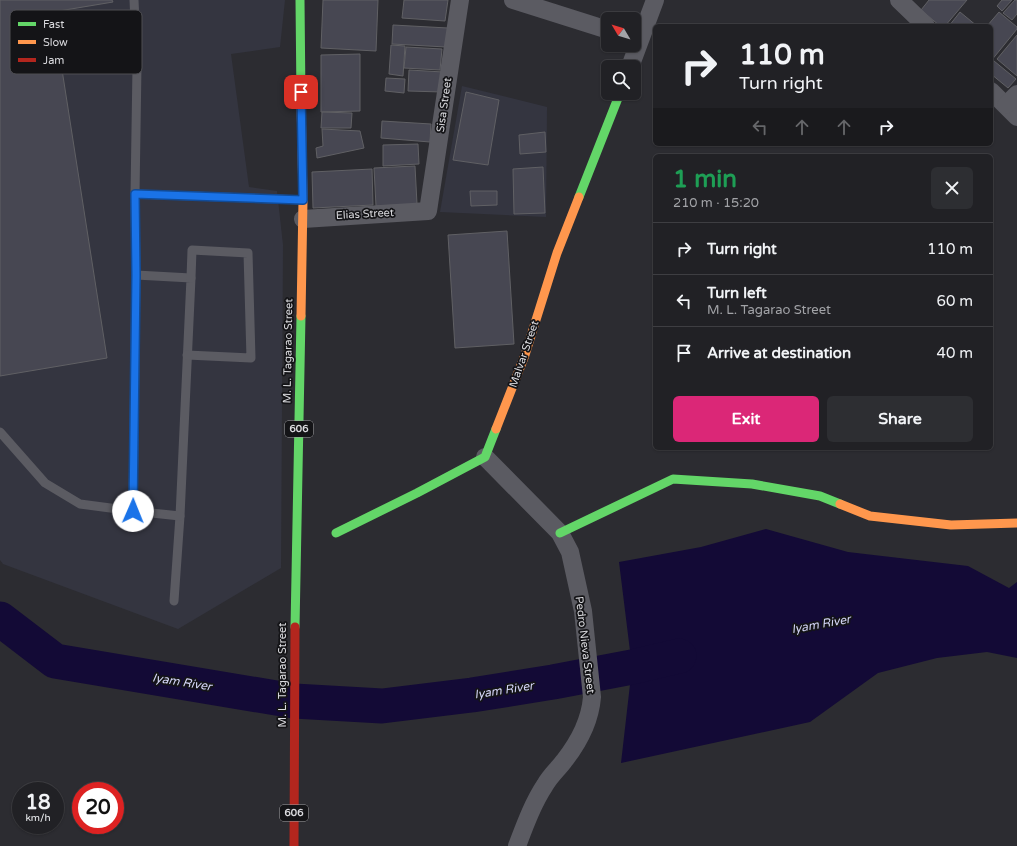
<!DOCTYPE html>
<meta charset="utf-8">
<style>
:root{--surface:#212125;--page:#2d2e32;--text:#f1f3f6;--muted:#a2a3a7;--line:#3e3e42;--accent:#db2777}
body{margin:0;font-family:"Varela Round",sans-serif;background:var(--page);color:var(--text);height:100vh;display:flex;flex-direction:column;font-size:15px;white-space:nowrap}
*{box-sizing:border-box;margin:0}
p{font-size:13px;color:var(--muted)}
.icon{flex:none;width:22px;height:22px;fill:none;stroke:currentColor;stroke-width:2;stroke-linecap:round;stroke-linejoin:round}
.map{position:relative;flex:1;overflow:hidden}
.details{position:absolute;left:653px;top:154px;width:340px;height:296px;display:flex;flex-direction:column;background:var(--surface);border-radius:6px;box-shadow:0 1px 3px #0004,0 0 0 1px var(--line)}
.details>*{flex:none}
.guide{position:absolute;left:653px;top:24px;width:340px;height:122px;border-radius:6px;box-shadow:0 1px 3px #0004,0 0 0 1px var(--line);background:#212125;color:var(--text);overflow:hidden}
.needle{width:26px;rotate:308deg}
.buttons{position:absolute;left:601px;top:12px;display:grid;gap:8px}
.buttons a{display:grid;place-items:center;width:40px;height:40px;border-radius:6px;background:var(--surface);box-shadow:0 1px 3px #0004,0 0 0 1px var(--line);font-size:20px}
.speed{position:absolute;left:12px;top:782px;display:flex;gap:8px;font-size:20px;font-weight:700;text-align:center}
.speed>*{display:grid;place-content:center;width:52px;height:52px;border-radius:50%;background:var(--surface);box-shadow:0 1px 3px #0004,0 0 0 1px var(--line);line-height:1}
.speed small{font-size:10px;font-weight:400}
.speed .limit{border:6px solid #d22;background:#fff;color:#111}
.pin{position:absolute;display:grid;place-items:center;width:34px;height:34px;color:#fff;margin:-17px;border-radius:8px;box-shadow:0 2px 6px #0006}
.me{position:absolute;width:44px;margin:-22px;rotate:1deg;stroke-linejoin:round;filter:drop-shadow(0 0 3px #0008)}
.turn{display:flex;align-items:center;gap:14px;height:84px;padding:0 20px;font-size:18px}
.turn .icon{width:52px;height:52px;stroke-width:2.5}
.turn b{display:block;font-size:28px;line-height:34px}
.lanes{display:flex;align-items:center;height:38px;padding:0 20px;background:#0003;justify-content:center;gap:20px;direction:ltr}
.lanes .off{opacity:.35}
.round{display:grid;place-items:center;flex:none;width:42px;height:42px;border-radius:6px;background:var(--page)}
.summary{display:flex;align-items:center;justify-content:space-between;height:68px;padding:0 20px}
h1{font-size:24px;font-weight:700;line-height:30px;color:#1e9e55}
.button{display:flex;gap:8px;margin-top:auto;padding:8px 20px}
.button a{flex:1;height:46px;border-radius:6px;background:var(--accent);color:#fff;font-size:16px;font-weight:700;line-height:46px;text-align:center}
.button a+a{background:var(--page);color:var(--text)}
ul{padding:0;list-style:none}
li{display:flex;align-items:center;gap:12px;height:52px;padding:0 20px;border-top:1px solid var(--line)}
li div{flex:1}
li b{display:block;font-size:15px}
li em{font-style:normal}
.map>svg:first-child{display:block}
.built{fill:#343540}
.water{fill:#130a36}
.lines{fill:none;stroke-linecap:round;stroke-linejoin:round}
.river{stroke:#130a36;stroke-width:35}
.building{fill:#474752;stroke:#606064}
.lane{stroke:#5b5b62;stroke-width:9}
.street{stroke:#5b5b62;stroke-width:18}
.fast{stroke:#63d668;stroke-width:9}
.slow{stroke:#ff974d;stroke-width:9}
.jam{stroke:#b3261e;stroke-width:9}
.route-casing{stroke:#114b97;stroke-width:10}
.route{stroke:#1a73e8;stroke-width:7}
.labels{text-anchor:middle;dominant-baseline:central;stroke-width:3.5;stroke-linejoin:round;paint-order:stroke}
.shield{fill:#141417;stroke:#9f9fa2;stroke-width:1}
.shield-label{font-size:10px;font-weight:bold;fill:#dadade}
.street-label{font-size:11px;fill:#dadade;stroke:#141417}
.water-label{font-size:12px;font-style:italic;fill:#d5d6f8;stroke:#141417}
.key{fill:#141417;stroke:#4f4f53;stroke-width:1}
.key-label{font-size:11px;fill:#dadade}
</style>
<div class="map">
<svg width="1017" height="846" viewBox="0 0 1017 846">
<rect width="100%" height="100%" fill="#2c2c31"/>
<g class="built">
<polygon points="0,0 285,0 280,47 231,54 249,187 277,191 283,245 281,568 178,629 3,564 0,560"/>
<polygon points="462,86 547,107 546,217 440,212"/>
</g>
<polygon class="water" points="766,529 848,552 968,566 1009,588 1017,582 1017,658 987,652 937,658 878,673 810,722 621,763 632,667 619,562 701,547"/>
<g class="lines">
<polyline class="river" points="0,619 55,661 294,701 382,706 472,695 553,682 632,667 679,656"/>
</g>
<g class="building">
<polygon points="0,0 112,0 113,2 53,12 107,358 0,376"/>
<polygon points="323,0 378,0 376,51 321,48"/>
<polygon points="404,0 448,0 445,21 402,18"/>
<polygon points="929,0 967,0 945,26 940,26 921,10"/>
<polygon points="1002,0 1012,0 1002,11 997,6"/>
<polygon points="1015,0 1017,0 1017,14 1012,20 1003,13"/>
<polygon points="960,12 977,26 949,26"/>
<polygon points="999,12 1017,27 1017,29 991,61 991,26 987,26"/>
<polygon points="393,25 448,28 446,47 392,44"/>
<polygon points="1017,35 1017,76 997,59"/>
<polygon points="391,45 405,46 403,76 389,74"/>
<polygon points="406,47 442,49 440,70 404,68"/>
<polygon points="360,54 360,111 321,112 321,55"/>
<polygon points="994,61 1016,79 1008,88 991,74 991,64"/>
<polygon points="409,70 443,72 442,92 408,91"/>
<polygon points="386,78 405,79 404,93 385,91"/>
<polygon points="466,92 499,100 488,165 453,160"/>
<polygon points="322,112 352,113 351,128 321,128"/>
<polygon points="382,121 431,124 430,142 381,138"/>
<polygon points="322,129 360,131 364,148 317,158 316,148 323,146"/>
<polygon points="545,132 546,152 520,154 519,135"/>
<polygon points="418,144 419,164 383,166 383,145"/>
<polygon points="415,166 417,204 376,206 374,168"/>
<polygon points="543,167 545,213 514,214 513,169"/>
<polygon points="372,169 373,205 313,208 312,172"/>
<polygon points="470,191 497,191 497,205 471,206"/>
<polygon points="507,231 514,344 455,348 448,235"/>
</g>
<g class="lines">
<g class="lane">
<polyline points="135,194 303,200"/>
<polyline points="136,275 191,278 180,516 174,601"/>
<polyline points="187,355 251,358 248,253 192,250 191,278"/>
<polyline points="0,432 45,483 80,504 133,511 136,275 135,194 137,66 134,0"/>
<polyline points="133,511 180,516"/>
</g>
<g class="street">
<polyline points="513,0 608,30"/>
<polyline points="899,0 926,26"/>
<polyline points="630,67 655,0"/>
<polyline points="991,91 1017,117"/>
<polyline points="1006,105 1017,94"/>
<polyline points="303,219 428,211 460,0"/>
<path d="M485 457 560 533 570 552 583 611 592 697C590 722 579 742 564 761 558 769 550 776 545 785 533 803 525 825 517 846"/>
</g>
<g class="fast">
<polyline points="300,0 301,99"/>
<polyline points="579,197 620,93"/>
<polyline points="336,533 417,493 485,457 496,429"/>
<polyline points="560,533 673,479 752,484 820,496 840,504"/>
<polyline points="295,627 301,316"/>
</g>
<g class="slow">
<polyline points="301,316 303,200 301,99"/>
<polyline points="496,429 525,355 557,253 579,197"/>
<polyline points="840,504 870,516 951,525 1017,523"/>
</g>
<polyline class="jam" points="294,846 295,627"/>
</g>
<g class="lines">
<defs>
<polyline id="route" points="133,511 136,275 135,194 303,200 301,92"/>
</defs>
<use href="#route" class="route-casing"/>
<use href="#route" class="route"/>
</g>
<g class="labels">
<g class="shield">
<rect x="285" y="421" width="28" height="16" rx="3"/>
<rect x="280" y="805" width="28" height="16" rx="3"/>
</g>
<g class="shield-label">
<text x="299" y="429">606</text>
<text x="294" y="813">606</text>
</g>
<g class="street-label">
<text transform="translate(444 105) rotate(-82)">Sisa Street</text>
<text transform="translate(365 214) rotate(-3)">Elias Street</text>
<text transform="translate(288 351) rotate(-89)">M. L. Tagarao Street</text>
<text transform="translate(524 354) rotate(-71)">Malvar Street</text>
<text transform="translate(585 645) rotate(83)">Pedro Nieva Street</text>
<text transform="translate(282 675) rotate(-90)">M. L. Tagarao Street</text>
</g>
<g class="water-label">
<text transform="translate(821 624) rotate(-10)">Iyam River</text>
<text transform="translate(182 682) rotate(9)">Iyam River</text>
<text transform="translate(504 690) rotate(-9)">Iyam River</text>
</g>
</g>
<rect x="10" y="10" width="132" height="64" rx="6" class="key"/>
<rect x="18" y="22" width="18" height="4" fill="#63d668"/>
<rect x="18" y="40" width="18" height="4" fill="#ff974d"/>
<rect x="18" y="58" width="18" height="4" fill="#b3261e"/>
<g class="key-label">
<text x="43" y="28">Fast</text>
<text x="43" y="46">Slow</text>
<text x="43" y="64">Jam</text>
</g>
</svg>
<div class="buttons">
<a><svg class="needle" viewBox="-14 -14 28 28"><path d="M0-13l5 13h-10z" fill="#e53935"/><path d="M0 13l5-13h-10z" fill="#a2a3a7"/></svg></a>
<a><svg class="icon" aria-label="search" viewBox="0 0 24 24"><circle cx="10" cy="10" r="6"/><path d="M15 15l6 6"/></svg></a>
</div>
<div class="speed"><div>18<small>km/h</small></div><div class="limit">20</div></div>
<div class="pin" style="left:301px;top:92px;background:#d93025"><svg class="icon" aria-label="arrive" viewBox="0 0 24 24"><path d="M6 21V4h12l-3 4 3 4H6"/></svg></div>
<svg class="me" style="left:133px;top:511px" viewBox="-20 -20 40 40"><circle r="19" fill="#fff"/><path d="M0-13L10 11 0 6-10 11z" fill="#1a73e8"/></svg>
<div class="guide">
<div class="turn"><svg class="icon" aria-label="right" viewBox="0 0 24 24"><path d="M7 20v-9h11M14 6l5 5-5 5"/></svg><div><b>110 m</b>Turn right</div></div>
<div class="lanes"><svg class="icon off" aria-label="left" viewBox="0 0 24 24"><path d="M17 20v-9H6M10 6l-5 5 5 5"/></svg><svg class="icon off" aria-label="ahead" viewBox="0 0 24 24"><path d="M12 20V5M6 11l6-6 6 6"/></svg><svg class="icon off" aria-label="ahead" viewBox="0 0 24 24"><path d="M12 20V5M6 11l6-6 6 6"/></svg><svg class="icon" aria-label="right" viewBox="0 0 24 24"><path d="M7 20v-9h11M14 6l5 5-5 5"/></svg></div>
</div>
<section class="details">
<div class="summary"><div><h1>1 min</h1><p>210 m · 15:20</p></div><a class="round"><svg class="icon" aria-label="close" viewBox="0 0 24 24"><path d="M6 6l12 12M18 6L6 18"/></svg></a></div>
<ul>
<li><svg class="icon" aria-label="right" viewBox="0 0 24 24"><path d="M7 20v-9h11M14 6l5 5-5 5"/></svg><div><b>Turn right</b></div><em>110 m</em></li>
<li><svg class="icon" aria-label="left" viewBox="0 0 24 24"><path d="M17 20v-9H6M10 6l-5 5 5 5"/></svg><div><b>Turn left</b><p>M. L. Tagarao Street</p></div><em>60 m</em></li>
<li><svg class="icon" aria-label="arrive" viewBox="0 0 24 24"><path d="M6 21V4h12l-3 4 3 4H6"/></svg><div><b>Arrive at destination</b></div><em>40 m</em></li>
</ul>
<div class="button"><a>Exit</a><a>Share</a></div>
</section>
</div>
